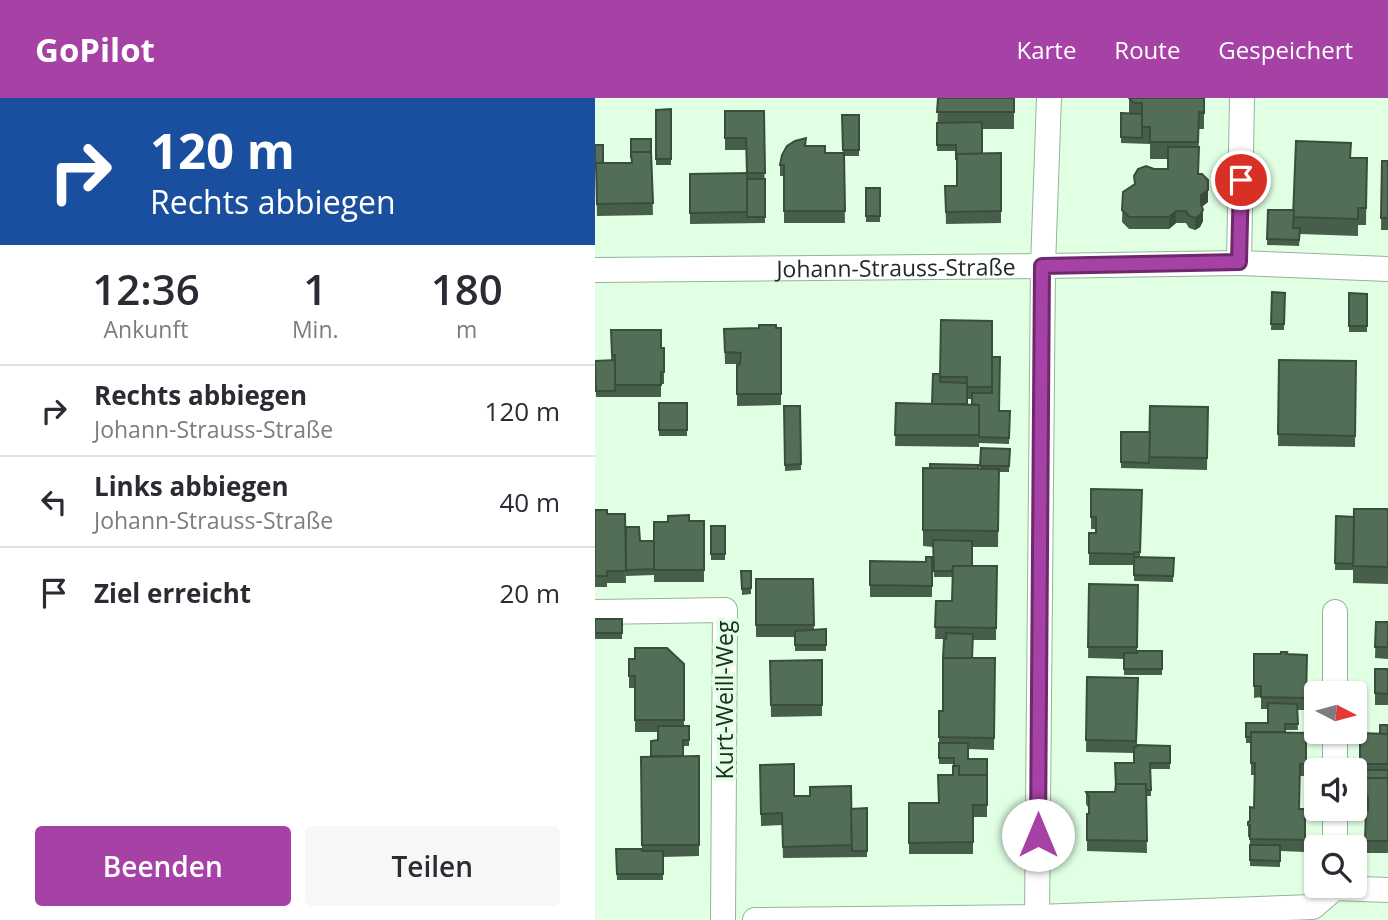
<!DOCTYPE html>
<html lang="de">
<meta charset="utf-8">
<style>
:root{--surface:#fff;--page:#f7f7f7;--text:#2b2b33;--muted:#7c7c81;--line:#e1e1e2;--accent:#a641a5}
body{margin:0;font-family:"Open Sans",sans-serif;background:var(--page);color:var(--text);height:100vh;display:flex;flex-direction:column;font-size:26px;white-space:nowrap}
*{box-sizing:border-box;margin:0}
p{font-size:23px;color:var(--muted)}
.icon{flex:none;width:38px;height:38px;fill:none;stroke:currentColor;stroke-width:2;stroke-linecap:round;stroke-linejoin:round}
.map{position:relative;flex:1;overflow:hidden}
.drawer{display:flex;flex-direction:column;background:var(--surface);width:595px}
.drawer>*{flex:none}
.top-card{background:#1a4fa0;color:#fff;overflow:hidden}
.needle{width:46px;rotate:96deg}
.tools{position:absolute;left:709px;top:583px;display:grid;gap:14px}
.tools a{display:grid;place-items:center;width:63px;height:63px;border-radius:7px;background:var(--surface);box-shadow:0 2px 5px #0004;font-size:35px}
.pin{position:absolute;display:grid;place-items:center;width:60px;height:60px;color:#fff;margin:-30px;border:4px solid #fff;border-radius:50%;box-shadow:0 2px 7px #0007}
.me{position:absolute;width:77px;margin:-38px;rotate:0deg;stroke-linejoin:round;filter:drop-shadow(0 0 5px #0008)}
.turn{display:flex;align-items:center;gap:24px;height:147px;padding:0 35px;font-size:32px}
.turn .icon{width:91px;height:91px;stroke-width:2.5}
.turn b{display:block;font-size:49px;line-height:60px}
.eta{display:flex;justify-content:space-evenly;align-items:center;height:119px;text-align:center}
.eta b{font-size:42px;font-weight:600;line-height:49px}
.action{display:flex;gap:14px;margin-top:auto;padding:14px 35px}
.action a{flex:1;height:80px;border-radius:7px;background:var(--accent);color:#fff;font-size:28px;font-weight:600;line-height:80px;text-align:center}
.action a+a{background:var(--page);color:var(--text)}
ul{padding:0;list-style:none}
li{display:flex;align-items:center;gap:21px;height:91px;padding:0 35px;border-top:2px solid var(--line)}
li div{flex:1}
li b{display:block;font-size:26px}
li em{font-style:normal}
header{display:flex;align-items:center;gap:42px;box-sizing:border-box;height:98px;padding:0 35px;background:var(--accent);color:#fff}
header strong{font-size:33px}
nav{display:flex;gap:38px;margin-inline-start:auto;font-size:24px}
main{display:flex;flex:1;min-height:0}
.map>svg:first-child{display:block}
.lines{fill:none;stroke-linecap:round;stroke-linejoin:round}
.minor-casing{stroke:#97b49a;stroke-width:26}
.minor{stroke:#fff;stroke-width:24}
.wall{fill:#475f4a;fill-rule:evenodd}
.shaded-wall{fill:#3a4d3c}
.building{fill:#536e56;stroke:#3a4d3c;stroke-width:2}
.route-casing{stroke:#6c2a6b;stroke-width:18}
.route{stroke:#a641a5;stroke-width:12}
.labels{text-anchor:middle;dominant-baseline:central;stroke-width:7;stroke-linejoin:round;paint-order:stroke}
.street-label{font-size:23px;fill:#202c21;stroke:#e0ffe3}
</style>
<header>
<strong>GoPilot</strong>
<nav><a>Karte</a><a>Route</a><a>Gespeichert</a></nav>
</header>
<main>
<section class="drawer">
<div class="top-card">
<div class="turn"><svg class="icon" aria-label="right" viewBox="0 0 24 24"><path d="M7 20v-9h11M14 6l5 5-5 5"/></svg><div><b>120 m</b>Rechts abbiegen</div></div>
</div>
<div class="eta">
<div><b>12:36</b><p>Ankunft</p></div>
<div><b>1</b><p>Min.</p></div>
<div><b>180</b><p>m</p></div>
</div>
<ul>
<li><svg class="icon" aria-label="right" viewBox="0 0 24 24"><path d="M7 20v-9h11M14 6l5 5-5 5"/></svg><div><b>Rechts abbiegen</b><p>Johann-Strauss-Straße</p></div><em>120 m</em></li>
<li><svg class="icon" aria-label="left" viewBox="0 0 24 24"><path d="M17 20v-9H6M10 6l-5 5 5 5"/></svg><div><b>Links abbiegen</b><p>Johann-Strauss-Straße</p></div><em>40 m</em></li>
<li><svg class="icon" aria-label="arrive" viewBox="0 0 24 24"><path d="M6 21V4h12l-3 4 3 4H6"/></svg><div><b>Ziel erreicht</b></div><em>20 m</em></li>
</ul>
<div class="action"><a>Beenden</a><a>Teilen</a></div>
</section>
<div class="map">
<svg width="793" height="822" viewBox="0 0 793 822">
<rect width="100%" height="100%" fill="#e0ffe3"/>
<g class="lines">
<defs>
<g id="minor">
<polyline points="647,0 644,165 793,171"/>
<path id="s1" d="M0 172 448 168 644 165"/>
<polyline points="0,514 130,512 128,822"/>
<polyline points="740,514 740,595"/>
<polyline points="740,634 740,672"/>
<polyline points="740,710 740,749"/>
<polyline points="442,819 448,168 454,0"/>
<polyline points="160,822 442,819 718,809 740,790 793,792"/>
</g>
</defs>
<use href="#minor" class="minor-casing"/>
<use href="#minor" class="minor"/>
</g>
<g class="wall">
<polygon points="343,0 419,0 419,31 387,31 387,56 406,55 406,125 351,126 350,88 362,88 361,53 342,53"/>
<polygon points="534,0 609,0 609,31 604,31 603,76 613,94 613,104 607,109 608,123 605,129 600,132 594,130 591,125 581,125 574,131 534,131 527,124 528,94 539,86 539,78 559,71 573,71 573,61 555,61 555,46 526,45 526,15 534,15"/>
<polygon points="76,11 76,67 61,67 61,12"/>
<polygon points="130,13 169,13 170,125 95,126 95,76 152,75 151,52 130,52"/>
<polygon points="247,17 264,17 264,58 249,58 250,125 189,125 189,78 185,78 185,67 211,48 230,55 248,55"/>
<polygon points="56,41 58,117 2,118 0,47 8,65 36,65"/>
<polygon points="756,60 772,60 771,127 763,127 763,138 705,136 704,148 672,147 673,112 699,112"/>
<polygon points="787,63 793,63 793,132 786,132"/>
<rect x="271" y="90" width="14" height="34"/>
<polygon points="677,194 690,195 689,232 676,232"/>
<polygon points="754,195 772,196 772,234 754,234"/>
<path d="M346 222 397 288 404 313H415L414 346 384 345V349L300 348 301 305 337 306 345 276ZM372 301H377V306H372Z"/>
<polygon points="181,230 186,230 186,307 142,308 142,267 145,266 130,266 129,231"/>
<polygon points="16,232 66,250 69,250 69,286 66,286 66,299 1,299 0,263 16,263"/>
<polygon points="684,262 761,263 760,349 683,348"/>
<rect x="64" y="305" width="28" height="33"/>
<polygon points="189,308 205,308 206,372 190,373"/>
<polygon points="613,309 612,372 526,370 526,334 555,334"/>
<polygon points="386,350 415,351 414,374 404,374 403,449 377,449 377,468 402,468 401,542 378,542 377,560 400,572 399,652 373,651 373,661 392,661 392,719 378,719 378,756 314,756 314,705 344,705 358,677 359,668 359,666 344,666 344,613 348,613 349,541 340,541 341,503 357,503 357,479 339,479 338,449 328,448 328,370 385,371"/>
<polygon points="496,391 547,392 545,459 579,460 578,484 539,483 539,467 494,467 494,435 501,435 501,431 496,431"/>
<polygon points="793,411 793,486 758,485 758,472 740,472 741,418 759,419"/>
<polygon points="0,412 12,416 30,416 31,485 12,485 12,489 0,489"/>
<polygon points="109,423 109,484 59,484 59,424"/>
<rect x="116" y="428" width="14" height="34"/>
<polygon points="31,429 45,443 59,443 59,477 31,478"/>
<polygon points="337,459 337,499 275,499 275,463 331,464"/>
<polygon points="146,473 156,473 156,496 147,497"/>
<polygon points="161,481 218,481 219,532 231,531 231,553 200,553 200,539 161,539"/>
<polygon points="494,486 543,487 542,553 567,553 567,577 529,577 529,561 493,560"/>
<rect x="0" y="521" width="27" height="20"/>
<polygon points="781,524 793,524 793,561 780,560"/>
<polygon points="659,556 712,557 711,612 702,612 703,632 690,632 690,634 711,635 711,678 705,678 704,711 710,711 710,754 685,753 685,769 655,768 655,739 653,739 653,724 655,723 659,710 660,677 656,677 656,645 651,645 651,625 673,625 673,611 666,611 666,599 659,600"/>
<polygon points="34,561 89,566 89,628 94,628 94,648 88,648 88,658 104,658 104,758 68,759 68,782 22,782 21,751 47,752 46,659 56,658 63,642 63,634 40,634 40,590 34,590"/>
<polygon points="227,562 227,618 176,619 175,563"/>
<rect x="780" y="571" width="13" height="36"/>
<polygon points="492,579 543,580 542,648 575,648 575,671 556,671 556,698 551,698 552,755 492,753 492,716 494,716 494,711 491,706 491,694 520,694 539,665 539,655 491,654"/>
<polygon points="793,627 793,755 770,755 771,712 773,711 766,711 765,635 785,636"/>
<polygon points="165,667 199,698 256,711 272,710 272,759 188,760 187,727 166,728"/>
</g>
<g class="shaded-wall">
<polygon points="613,82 613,104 606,109 608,112 608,123 605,129 600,132 600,120 606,97"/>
<polygon points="581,113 581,125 574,131 574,119"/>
</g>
<g class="building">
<polygon points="343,0 419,0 419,14 342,14"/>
<polygon points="534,0 609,0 609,15 604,14 603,44 555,44 555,29 547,29 547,5 539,5"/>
<polygon points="76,11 76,61 61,61 61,12"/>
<polygon points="130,13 169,13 170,75 152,75 151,40 130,40"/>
<polygon points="526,15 547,16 547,40 526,39"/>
<polygon points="247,17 264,17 264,52 248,52"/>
<polygon points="387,24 387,56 362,56 361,62 361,47 342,47 342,25"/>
<polygon points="211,40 210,48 230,48 230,55 249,55 250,113 189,113 189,67 185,67 187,57 192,48 200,43"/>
<polygon points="36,41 56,41 56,54 36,54 36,60"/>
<polygon points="701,43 756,45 755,60 772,60 771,110 763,110 763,121 698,119"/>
<polygon points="0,47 8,47 8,65 1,65 1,71 0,71"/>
<polygon points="573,49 604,49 603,76 607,76 613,82 613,92 606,97 606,106 608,112 605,117 600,120 594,118 591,113 581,113 574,119 534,119 527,112 528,94 540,86 539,78 543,71 551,68 559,71 573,71"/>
<polygon points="36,54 56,54 58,105 2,106 1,65 37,65"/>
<polygon points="406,55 406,113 351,114 350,88 362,88 362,56"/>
<polygon points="787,63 793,63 793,120 786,120"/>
<polygon points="152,75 152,114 95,115 95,76"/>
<rect x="152" y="81" width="18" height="38"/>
<rect x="271" y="90" width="14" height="28"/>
<polygon points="673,112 699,112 698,130 705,130 704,142 672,141"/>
<polygon points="677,194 690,195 689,226 676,226"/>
<polygon points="754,195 772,196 772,228 754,228"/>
<polygon points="346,222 397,223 397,289 372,289 372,279 345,279"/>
<polygon points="164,227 181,227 181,230 186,230 186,296 142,296 142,267 145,266 146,255 130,254 129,231 164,230"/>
<polygon points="16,232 66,232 66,250 69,250 69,274 66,274 66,287 20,287 20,257 17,257"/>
<polygon points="397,259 405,259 404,313 415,313 414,340 384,339 384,307 377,306 377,295 397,295"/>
<polygon points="20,262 20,293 1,293 0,263"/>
<polygon points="684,262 761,263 760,338 683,336"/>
<polygon points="338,276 345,276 345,284 372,285 372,306 337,306"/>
<rect x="64" y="305" width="28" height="27"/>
<polygon points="301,305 384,307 384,337 300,337"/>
<polygon points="189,308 205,308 206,366 190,367"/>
<polygon points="555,308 613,309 612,360 554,359"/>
<polygon points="526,334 555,334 554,365 526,364"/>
<polygon points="386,350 415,351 414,368 385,368"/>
<polygon points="335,366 383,367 383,371 335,370"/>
<polygon points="328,370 404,371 403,433 328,432"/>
<polygon points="496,391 547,392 545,454 539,454 539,456 494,455 494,435 501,435 501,419 496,419"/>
<polygon points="759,411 793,411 793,469 758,468"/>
<polygon points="0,412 12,412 12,416 30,416 31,473 12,473 12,478 0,478"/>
<polygon points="94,417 94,423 109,423 109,472 59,472 59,424 73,424 73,418"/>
<polygon points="741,418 759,419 758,466 740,465"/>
<rect x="116" y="428" width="14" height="28"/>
<polygon points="31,429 44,429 45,443 59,443 59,471 31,472"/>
<polygon points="338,442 377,443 377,468 358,468 357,473 339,473"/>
<polygon points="331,459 337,459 337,488 275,487 275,463 331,464"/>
<polygon points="539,459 579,460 578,478 539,477"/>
<polygon points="358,468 402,468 401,530 340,529 341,503 357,503"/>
<polygon points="146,473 156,473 156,490 147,491"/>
<polygon points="161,481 218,481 219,527 161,527"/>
<polygon points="494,486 543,487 542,549 493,549"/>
<rect x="0" y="521" width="27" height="14"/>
<polygon points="781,524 793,524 793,549 780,549"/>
<polygon points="231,531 231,547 200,547 200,533"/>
<polygon points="351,535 378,536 377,560 348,560 349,541 351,541"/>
<polygon points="40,550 72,550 89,566 89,622 40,622 40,578 34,578 34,561 40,561"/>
<polygon points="542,553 567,553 567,571 529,571 529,555 542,555"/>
<polygon points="686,554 692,554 691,556 712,557 711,600 666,599 666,588 659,588 659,556 686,556"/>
<polygon points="348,560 400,560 399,640 344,639 344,613 348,613"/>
<polygon points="227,562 227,607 176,607 175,563"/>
<polygon points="780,571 793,571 793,596 780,595"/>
<polygon points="492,579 543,580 541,643 491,642"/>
<polygon points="673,605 702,606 703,626 690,626 690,634 656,634 656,639 651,639 651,625 673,625"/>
<rect x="785" y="627" width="8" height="9"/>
<polygon points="63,628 94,628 94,642 88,642 88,658 56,658 56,643 63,642"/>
<polygon points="656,634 711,635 711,666 705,666 704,711 710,711 710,742 655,741 655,727 653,727 653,724 655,723 655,709 659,710 660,665 656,665"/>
<polygon points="765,635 793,636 793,666 765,666"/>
<polygon points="344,645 373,645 373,661 392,661 392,679 392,677 364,677 364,668 359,668 359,660 344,660"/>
<polygon points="542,647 575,648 575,665 555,665 556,692 551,692 551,686 521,686 521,689 520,665 539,665 539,649 541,649"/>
<polygon points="104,658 104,747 47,747 46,659"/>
<polygon points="199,666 199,698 215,698 215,689 256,688 257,747 188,749 187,715 166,716 165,667"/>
<polygon points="358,668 364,668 364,677 392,677 392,707 378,707 378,744 314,745 314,705 344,705 343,677 358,677"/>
<rect x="766" y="672" width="27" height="8"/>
<polygon points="766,680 793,680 793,743 770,743 771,712 773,712 773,699 766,699"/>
<polygon points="521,686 551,686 552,743 492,742 492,716 494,716 494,699 491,694 520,694"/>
<polygon points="272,710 272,753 257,753 256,711"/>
<polygon points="655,747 685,747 685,763 655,762"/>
<polygon points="21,751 47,751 47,753 68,753 68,776 22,776"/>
</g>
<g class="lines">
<defs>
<polyline id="route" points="443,737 447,168 644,164 646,82"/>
</defs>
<use href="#route" class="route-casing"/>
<use href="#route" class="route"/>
</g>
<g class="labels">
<g class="street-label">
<text stroke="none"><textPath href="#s1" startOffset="301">Johann-Strauss-Straße</textPath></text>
<text transform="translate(129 602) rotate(-90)">Kurt-Weill-Weg</text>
</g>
</g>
</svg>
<div class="tools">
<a><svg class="needle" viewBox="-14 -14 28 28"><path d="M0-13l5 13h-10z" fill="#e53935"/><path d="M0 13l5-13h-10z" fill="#7c7c81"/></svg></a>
<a><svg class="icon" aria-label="sound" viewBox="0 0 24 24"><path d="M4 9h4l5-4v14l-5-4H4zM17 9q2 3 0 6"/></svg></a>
<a><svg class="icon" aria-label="search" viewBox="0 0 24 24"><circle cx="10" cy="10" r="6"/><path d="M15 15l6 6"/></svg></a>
</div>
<div class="pin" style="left:646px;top:82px;background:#d93025"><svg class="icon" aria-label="arrive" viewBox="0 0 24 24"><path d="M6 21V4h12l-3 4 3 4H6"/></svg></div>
<svg class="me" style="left:443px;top:737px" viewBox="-20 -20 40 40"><circle r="19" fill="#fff"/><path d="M0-13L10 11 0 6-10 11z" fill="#a641a5"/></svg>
</div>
</main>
